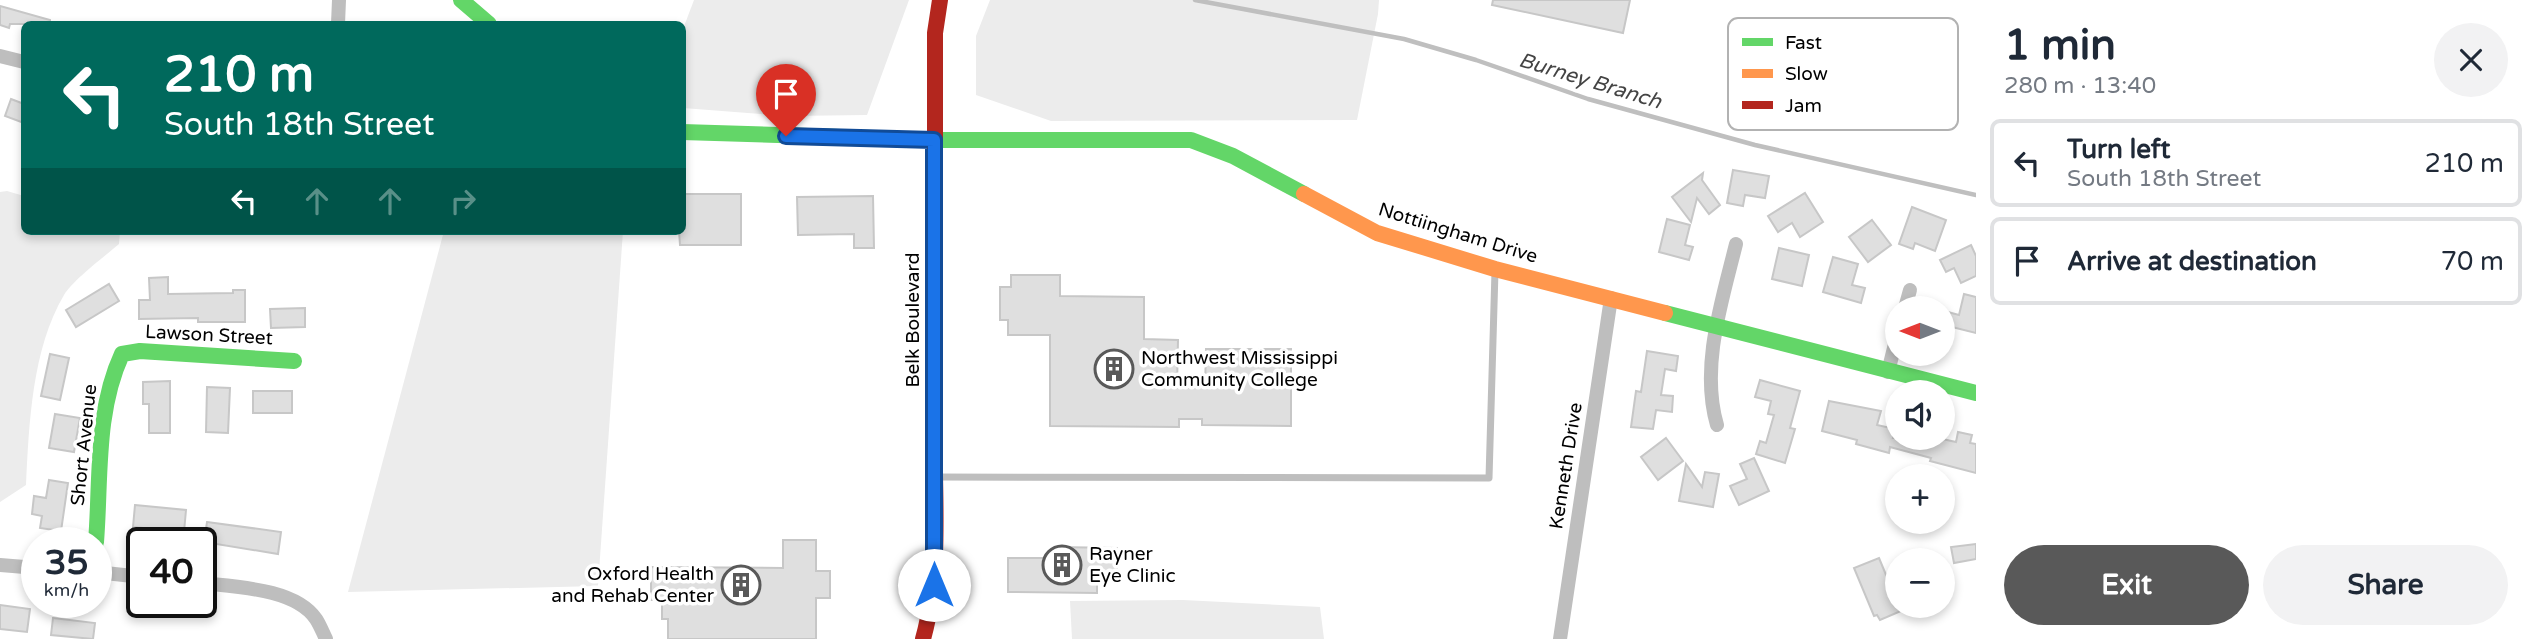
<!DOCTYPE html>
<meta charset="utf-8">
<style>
:root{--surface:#fff;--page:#f2f2f3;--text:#1f2937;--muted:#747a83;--line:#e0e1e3;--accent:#595959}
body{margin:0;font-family:"Varela Round",sans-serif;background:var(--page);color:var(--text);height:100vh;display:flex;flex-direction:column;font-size:26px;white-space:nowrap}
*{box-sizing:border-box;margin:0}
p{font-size:23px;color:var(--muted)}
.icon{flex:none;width:38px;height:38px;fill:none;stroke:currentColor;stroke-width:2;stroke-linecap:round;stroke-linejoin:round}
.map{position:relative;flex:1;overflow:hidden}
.drawer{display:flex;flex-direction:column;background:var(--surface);width:560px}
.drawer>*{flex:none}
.top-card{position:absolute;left:21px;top:21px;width:665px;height:214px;border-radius:10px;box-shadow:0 4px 10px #0003;background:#00695c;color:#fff;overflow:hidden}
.needle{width:46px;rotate:270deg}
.buttons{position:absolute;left:1885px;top:296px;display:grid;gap:14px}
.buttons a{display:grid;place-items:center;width:70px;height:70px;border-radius:50%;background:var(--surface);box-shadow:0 4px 10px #0003;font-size:35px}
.speed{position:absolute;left:21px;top:527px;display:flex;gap:14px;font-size:35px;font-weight:700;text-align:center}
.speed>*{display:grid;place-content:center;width:91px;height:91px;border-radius:50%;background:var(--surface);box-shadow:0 4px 10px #0003;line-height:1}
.speed small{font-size:18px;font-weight:400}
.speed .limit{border:4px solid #111;border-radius:10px;background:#fff;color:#111}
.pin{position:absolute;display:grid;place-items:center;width:60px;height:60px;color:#fff;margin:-72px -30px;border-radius:50% 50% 50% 0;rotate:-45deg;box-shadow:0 0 7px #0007}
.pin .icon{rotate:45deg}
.me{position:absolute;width:77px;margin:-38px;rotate:0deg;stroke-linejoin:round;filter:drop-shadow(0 0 5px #0008)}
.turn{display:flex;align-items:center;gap:24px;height:147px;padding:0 28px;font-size:32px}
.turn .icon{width:91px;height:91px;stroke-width:2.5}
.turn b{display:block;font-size:49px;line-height:60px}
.lanes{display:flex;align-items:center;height:66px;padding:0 28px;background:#0003;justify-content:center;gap:35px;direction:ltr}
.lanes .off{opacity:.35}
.round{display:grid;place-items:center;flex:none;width:74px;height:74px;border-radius:37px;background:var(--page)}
.overview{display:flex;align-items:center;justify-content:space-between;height:119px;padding:0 28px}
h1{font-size:42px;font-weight:700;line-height:52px}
.button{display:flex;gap:14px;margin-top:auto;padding:14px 28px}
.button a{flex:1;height:80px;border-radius:42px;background:var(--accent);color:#fff;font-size:28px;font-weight:700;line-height:80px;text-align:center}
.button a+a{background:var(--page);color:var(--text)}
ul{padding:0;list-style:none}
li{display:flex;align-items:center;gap:21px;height:88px;margin:0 14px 10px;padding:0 14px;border:4px solid var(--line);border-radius:10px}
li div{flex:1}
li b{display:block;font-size:26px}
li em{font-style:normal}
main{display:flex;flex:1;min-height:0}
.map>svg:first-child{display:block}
.green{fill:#ececec}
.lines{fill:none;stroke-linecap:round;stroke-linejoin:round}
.stream{stroke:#bfbfbf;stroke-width:4.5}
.building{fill:#dfdfdf;stroke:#c7c7c7;stroke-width:2}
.lane{stroke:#bebebe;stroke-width:7}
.street{stroke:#bebebe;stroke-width:14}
.fast{stroke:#63d668;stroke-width:16}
.slow{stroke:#ff974d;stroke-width:16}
.jam{stroke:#b3261e;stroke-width:16}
.route-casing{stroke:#114b97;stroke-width:18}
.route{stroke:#1a73e8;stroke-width:12}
.labels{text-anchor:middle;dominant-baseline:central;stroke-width:7;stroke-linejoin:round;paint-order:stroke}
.street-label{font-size:19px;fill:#000;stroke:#fff}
.poi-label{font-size:19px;fill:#000;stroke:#fff;text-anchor:start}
.water-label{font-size:21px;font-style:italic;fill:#444;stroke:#fff}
.key{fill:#fff;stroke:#b2b2b2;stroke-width:2}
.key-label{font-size:19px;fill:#000}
</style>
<main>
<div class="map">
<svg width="1976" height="639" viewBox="0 0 1976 639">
<rect width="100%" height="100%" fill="#fff"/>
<g class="green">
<polygon points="694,0 909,0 867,115 788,116 683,108 683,29"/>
<polygon points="990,0 1379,0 1378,14 1357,120 1051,121 976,95 976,36"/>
<path d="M7 191 24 196V231H120L119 244C105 256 73 280 64 295 32 349 29 423 26 485L0 502V192Z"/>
<polygon points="444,231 623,231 598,586 348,592"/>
<polygon points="1183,600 1320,607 1324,639 1072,639 1070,601"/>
</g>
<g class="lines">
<polyline class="stream" points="1195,0 1404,39 1476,60 1588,99 1755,145 1976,195"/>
</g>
<g class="building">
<polygon points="1493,0 1630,0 1623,33 1492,5"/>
<polygon points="0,6 50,20 50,24 10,24 9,28 0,25"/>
<polygon points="11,99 24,104 24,123 5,116"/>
<polygon points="1733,170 1769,176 1765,198 1745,195 1743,206 1727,203"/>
<polygon points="1703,173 1702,180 1720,205 1709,214 1697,198 1691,222 1672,197"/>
<polygon points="1805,193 1823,222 1800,237 1792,223 1778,232 1768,216"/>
<polygon points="682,194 741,194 741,245 680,245 679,231 682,231"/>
<polygon points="873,196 874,248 854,248 854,234 798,235 797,197"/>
<polygon points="1912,207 1946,220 1935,251 1915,243 1913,249 1899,244"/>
<polygon points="1667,219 1690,225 1685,245 1693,247 1689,260 1659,252"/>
<polygon points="1872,220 1891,245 1868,262 1849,237"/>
<polygon points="1971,245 1976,256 1976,276 1961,283 1954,268 1946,272 1940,260"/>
<polygon points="1779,248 1809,255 1802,286 1772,279"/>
<polygon points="1833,257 1858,264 1852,285 1865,288 1861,303 1823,292"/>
<polygon points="1011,275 1060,275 1060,296 1144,297 1144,339 1178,340 1177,388 1205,388 1206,349 1291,349 1291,426 1202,425 1202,419 1179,419 1179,427 1050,426 1050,335 1008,335 1008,320 1000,320 1000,287 1011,287"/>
<polygon points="168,277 168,294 233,293 233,290 245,290 245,322 198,322 198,318 139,319 139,300 150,300 149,278"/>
<polygon points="109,284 119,301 76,327 66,310"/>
<polygon points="1964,294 1976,297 1976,333 1944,325 1948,312 1959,315"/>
<polygon points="305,308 305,327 271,328 270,309"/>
<polygon points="1647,351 1678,356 1676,371 1665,369 1661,395 1673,396 1672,412 1656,410 1653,429 1631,427 1636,391 1641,392"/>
<polygon points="50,354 69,358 60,400 41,396"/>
<polygon points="1760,380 1800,391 1790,428 1795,429 1785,463 1756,454 1760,441 1766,443 1774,415 1768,414 1771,401 1755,397"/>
<polygon points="170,381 170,433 149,433 149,404 143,404 143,382"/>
<polygon points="207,387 230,388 228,433 206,432"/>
<rect x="253" y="391" width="39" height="22"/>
<polygon points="1829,401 1881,411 1877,425 1895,429 1893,438 1938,438 1956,442 1958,432 1972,435 1970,443 1976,444 1976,473 1930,461 1931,458 1890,447 1889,453 1856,444 1857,440 1822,431"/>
<polygon points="55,414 80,418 74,452 49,448"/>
<polygon points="1666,438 1683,461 1658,480 1641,457"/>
<polygon points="1754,458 1769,491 1739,505 1730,486 1747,479 1740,464"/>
<polygon points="1686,464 1702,487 1705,472 1719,474 1713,507 1679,501"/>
<polygon points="49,480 68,483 61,531 40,528 42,516 32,514 34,496 46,498"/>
<polygon points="135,505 186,510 184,532 133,527"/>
<polygon points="207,522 281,532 278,554 204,542"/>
<polygon points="783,540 816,540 816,571 830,571 830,598 816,598 816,639 668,639 668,619 662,619 662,600 651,600 651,567 783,568"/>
<polygon points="1976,544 1976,559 1954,563 1951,547"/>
<polygon points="1058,547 1117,548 1117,573 1097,573 1097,593 1008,592 1008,558 1058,558"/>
<polygon points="1879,558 1901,611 1880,620 1877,615 1874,616 1854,568"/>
<polygon points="0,605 30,609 27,632 0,629"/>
<polygon points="53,618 95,623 93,639 51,635"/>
</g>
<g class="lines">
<polyline class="lane" points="934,477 1489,478 1495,271"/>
<g class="street">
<polyline points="338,24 339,0"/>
<polyline points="0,56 24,62"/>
<polyline points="1905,308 1910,290"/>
<polyline points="1888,372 1897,336"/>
<path d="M1717 425C1700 367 1722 301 1736 244"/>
<polyline points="0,565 37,568"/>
<polyline points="96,572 142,577"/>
<path d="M201 583C235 587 295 588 316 619 320 625 323 633 326 639"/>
<polyline points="1560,639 1611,298"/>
</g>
<g class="fast">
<polyline points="461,0 489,24"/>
<polyline points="682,132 934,140 1191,140 1233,156 1304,194"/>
<polyline points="1665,313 1976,393"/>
<path d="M96 542C101 480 95 412 122 354L140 351 294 361"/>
</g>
<g class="slow">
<polyline points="1304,194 1377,233 1495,269 1665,313"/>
<polyline points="934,417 935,153"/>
</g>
<g class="jam">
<polyline points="935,153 935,33 940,0"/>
<path d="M923 639C942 571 934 489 934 417"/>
</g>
</g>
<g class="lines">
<defs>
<polyline id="route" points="786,136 934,140 934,585"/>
</defs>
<use href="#route" class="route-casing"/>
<use href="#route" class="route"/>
</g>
<defs>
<symbol id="building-ring" viewBox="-11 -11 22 22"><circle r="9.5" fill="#fff" stroke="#595959" stroke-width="1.5"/><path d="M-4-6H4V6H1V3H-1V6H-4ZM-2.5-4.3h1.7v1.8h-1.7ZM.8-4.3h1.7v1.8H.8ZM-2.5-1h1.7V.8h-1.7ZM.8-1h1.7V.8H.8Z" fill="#595959"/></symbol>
</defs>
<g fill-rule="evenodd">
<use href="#building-ring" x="1092" y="347" width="44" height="44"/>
<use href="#building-ring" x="1040" y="543" width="44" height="44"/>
<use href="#building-ring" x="719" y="563" width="44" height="44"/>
</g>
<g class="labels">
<g class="street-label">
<text transform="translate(1458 233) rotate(17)">Nottiingham Drive</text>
<text transform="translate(913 320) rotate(-90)">Belk Boulevard</text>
<text transform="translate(209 335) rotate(3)">Lawson Street</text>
<text transform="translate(84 445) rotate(-84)">Short Avenue</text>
<text transform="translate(1566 466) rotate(-81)">Kenneth Drive</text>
</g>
<g class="poi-label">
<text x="1141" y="358">Northwest Mississippi<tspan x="1141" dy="22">Community College</tspan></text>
<text x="1089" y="554">Rayner<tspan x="1089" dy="22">Eye Clinic</tspan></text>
<text x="714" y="574" text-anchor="end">Oxford Health<tspan x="714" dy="22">and Rehab Center</tspan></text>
</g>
<g class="water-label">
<text transform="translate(1590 81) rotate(17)">Burney Branch</text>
</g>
</g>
<rect x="1728" y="18" width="230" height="112" rx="10" class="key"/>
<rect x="1742" y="38" width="31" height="8" fill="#63d668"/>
<rect x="1742" y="69" width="31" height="9" fill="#ff974d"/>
<rect x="1742" y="101" width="31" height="8" fill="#b3261e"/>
<g class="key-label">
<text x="1785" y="49">Fast</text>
<text x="1785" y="80">Slow</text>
<text x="1785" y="112">Jam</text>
</g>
</svg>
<div class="buttons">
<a><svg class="needle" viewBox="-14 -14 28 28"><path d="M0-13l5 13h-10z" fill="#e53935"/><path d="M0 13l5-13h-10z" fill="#747a83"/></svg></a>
<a><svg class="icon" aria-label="sound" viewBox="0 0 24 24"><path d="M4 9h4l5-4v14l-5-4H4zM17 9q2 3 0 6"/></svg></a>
<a>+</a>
<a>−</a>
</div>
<div class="speed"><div>35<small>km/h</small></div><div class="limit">40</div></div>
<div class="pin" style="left:786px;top:136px;background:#d93025"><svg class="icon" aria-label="arrive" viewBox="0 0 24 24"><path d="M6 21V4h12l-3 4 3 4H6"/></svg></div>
<svg class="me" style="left:934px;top:585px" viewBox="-20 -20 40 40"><circle r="19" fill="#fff"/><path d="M0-13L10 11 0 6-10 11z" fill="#1a73e8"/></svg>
<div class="top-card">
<div class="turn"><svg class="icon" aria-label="left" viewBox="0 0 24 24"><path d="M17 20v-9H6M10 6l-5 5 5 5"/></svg><div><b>210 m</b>South 18th Street</div></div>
<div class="lanes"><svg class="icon" aria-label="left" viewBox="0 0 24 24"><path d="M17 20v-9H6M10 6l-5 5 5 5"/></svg><svg class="icon off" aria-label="ahead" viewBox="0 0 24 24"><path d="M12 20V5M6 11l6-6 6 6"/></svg><svg class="icon off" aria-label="ahead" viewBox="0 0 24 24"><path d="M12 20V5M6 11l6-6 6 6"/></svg><svg class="icon off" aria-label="right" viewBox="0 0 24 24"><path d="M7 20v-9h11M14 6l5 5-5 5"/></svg></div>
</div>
</div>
<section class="drawer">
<div class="overview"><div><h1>1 min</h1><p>280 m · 13:40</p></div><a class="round"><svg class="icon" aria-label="close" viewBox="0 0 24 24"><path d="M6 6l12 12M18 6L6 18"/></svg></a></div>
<ul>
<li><svg class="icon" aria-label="left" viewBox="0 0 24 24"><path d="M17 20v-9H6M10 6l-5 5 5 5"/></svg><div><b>Turn left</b><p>South 18th Street</p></div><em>210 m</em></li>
<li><svg class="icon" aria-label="arrive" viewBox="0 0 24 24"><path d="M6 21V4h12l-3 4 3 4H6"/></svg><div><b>Arrive at destination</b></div><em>70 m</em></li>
</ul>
<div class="button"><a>Exit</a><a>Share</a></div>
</section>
</main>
